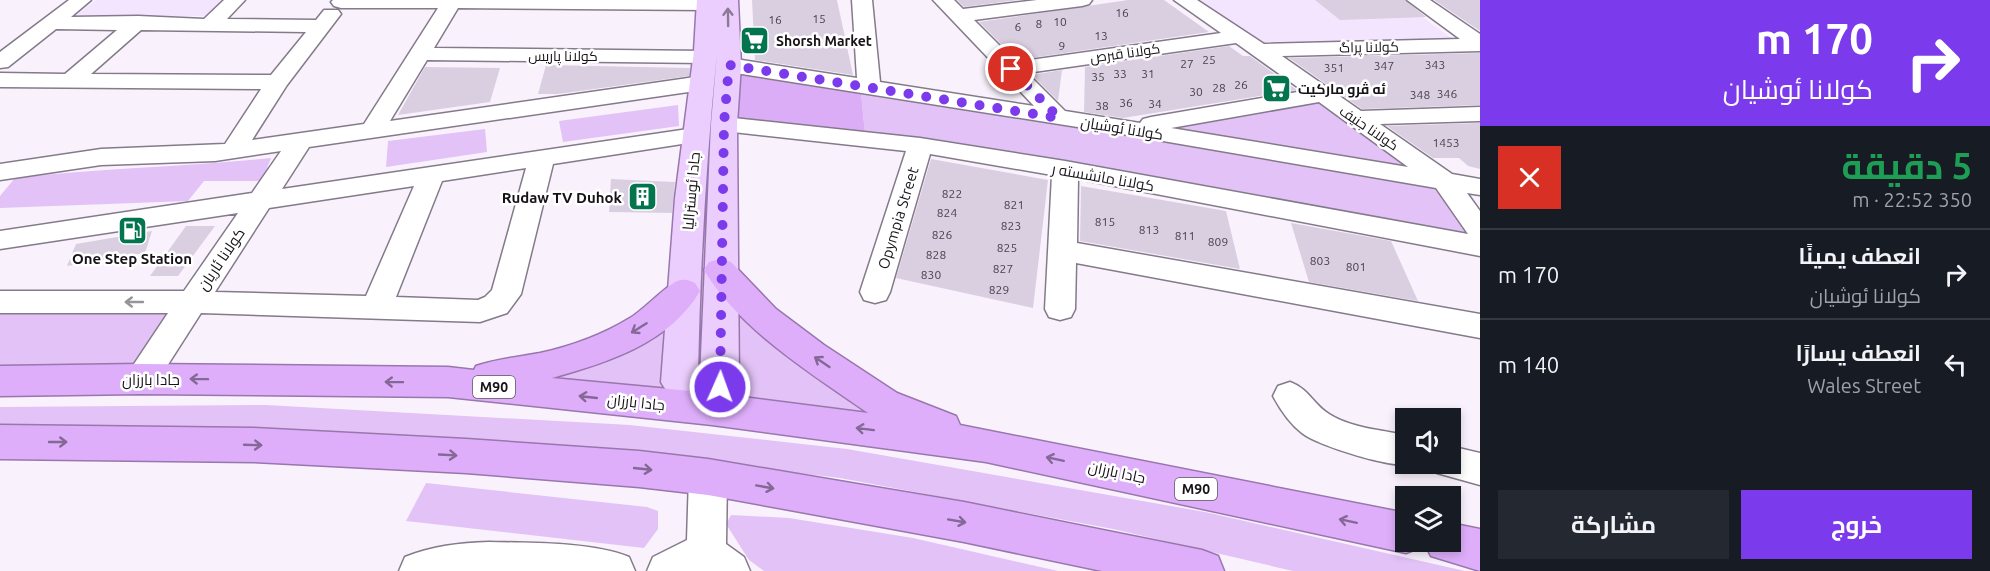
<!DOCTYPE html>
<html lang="ar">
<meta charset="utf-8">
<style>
:root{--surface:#171b24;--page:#242831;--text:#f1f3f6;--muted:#9ea1a6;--line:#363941;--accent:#7c3aed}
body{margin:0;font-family:Ubuntu,Cairo,sans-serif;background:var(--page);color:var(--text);direction:rtl;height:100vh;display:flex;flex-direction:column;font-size:22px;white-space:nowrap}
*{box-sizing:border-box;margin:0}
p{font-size:20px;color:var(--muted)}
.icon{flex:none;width:33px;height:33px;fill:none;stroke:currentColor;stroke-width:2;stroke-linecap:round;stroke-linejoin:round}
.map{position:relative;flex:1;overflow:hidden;direction:ltr}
.panel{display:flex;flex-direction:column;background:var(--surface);width:510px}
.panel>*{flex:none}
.hud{background:#7c3aed;color:#fff;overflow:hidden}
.tools{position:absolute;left:1395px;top:408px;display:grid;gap:12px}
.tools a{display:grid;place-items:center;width:66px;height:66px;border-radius:0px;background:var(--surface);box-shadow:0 3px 9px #0003;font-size:30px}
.pin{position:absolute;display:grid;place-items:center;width:51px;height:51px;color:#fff;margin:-26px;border:3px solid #fff;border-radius:50%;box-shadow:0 2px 6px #0007}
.me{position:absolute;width:66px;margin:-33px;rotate:2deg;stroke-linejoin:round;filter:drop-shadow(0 0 4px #0008)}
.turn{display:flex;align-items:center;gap:21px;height:126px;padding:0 18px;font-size:27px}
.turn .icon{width:78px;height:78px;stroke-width:2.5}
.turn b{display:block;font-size:42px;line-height:51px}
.round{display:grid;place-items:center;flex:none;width:63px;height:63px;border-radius:0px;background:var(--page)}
.overview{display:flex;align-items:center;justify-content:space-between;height:102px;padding:0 18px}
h1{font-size:36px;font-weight:700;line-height:45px;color:#1e9e55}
.action{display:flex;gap:12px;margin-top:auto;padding:12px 18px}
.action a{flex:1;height:69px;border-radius:0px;background:var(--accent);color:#fff;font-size:24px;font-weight:700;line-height:69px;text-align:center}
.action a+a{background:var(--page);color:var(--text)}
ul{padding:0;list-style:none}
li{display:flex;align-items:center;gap:18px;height:90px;padding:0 18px;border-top:2px solid var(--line)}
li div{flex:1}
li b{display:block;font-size:22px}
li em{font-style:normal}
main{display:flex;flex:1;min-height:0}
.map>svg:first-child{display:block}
.built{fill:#f4e5fe}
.green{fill:#e2c2f7}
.forest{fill:#dbadf7}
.building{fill:#dacfe1}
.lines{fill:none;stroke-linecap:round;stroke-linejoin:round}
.minor-casing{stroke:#847a8a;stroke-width:3}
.major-casing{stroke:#9877ac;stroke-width:3}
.highway-casing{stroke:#9877ac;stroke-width:3}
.minor{fill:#fff;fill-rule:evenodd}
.major{fill:#ebcefd;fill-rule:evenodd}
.highway{fill:#deaefb;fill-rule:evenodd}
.oneway{stroke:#8b7996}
.oneway2{stroke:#969497}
.oneway3{stroke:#846895}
.route{stroke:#7c3aed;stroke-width:10;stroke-dasharray:0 18}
.labels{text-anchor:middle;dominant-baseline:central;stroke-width:5;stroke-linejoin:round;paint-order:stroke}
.number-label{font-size:12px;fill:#47414a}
.far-poi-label{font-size:14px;font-weight:bold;fill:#161218;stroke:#fff;text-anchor:start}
.far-street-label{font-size:14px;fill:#161218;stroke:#fff}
.shield{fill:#fff;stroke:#5c595d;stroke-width:1.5}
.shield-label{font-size:14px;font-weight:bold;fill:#161218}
.street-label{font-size:15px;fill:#161218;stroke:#fff}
.poi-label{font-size:15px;font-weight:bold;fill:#161218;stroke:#fff;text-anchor:end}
</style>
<main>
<section class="panel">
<div class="hud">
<div class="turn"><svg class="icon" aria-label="right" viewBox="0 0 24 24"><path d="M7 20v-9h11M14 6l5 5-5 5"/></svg><div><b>170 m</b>كولانا ئوشيان</div></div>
</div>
<div class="overview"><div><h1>5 دقيقة</h1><p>350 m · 22:52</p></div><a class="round" style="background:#d93025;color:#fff"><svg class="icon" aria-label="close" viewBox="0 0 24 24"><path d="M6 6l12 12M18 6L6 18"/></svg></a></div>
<ul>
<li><svg class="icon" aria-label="right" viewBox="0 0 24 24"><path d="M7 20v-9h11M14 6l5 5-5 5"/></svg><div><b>انعطف يمينًا</b><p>كولانا ئوشيان</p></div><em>170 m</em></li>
<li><svg class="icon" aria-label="left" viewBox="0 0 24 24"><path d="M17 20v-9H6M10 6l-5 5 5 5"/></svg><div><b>انعطف يسارًا</b><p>Wales Street</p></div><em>140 m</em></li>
</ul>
<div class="action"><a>خروج</a><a>مشاركة</a></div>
</section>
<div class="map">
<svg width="1480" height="571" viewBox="0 0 1480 571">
<rect width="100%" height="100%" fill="#f9f2fd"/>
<g class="built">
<polygon points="96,0 223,0 205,16 74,17"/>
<polygon points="1195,0 1399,0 1454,40 1260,42"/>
</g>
<g class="green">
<polygon points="861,93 1441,187 1469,236 865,133"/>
<polygon points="1321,100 1409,168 1161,129"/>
<polygon points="678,105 679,126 563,142 559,121"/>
<polygon points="485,129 487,152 386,167 388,141"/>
<path d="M271 158 262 181H204L188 201 0 208V196L15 178C101 168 186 167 271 158Z"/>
<polygon points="731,290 914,420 733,399"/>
<polygon points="172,310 136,371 0,374 0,312"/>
<polygon points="672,311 662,390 519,376"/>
<polygon points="266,405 630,425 847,449 1205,512 1465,571 1293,571 1113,529 840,478 642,455 0,433 0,407"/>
<polygon points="426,483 647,507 658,511 658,529 644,548 406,521"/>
<polygon points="731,515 789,518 913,538 1058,571 764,571 749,560 726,524"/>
</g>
<polygon class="forest" points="738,74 861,93 865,133 736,121"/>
<g class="building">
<polygon points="752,0 837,0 853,75 755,60"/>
<polygon points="957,0 1018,0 964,7"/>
<polygon points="1128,0 1164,0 1209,32 1017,60 979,22"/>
<polygon points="1315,0 1405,0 1426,17 1340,20"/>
<polygon points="1434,0 1480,0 1480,31"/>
<polygon points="1229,46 1243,56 1250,56 1297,90 1123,118 1084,112 1085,67"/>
<polygon points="1480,53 1480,105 1362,109 1289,58"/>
<polygon points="546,65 690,68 689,76 558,94 538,94"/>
<polygon points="425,67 500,68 490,102 398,115"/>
<polygon points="1062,70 1058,101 1032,75"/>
<polygon points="1480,123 1480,169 1468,166 1459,158 1433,158 1387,126"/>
<polygon points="931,159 1048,180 1033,308 896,278"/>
<polygon points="611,179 675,182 672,213 609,212"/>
<polygon points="1081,186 1226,211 1240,269 1080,241"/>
<polygon points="1291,223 1391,241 1418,301 1309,282"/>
<polygon points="186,226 215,226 178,276 150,276"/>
<polygon points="152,231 145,253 67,266 76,244"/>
</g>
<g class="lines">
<defs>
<g id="minor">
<path d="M69 0H91L71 17 138 16 204 19 224 0H245L227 19 316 20 324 10H338L341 14 287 85 252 140 364 124 438 8H341L334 6 331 2 333 0H715L718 4 715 8 708 10 458 8 434 48 705 51 713 52 716 57 713 62 705 63 427 60 390 121 702 76 710 78 713 83 710 88 702 90 309 147 282 189 695 128 704 130 707 135 704 140 695 142 553 164 521 294 507 313 480 322 201 313 153 388 141 392 129 388 124 379 168 313H0V291H184L238 213 0 249V231L252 193 281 151 215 161 101 165 0 180V164L101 149 225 144 261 89 0 87V73L65 74 117 30 56 29 8 67 0 68V52ZM141 30 306 32 271 75 91 74ZM526 168 492 290 485 297 478 300 396 297 442 181ZM414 186 366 296 215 292 269 208Z"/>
<path d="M852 0H872L880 82 1034 106 933 0H954L963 9 1037 0H1092L1089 4 1082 6 974 20 1016 62 1221 33 1174 0H1197L1264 44 1460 39 1407 0H1430L1480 34V51L1282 56 1361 111 1480 107V121L1380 124 1452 174 1480 179V195L1467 193 1480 211V256L1078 179 1077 243 1480 314V338L1076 263 1075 309 1071 317 1060 320 1049 317 1045 309 1052 175 930 154 890 292 886 300 875 303 864 300 860 292 906 151 724 131 716 129 712 124 716 119 724 117 920 138 1065 161 1468 234 1436 188 1128 135 729 72 721 70 718 65 721 60 729 58 857 78ZM1236 43 1303 91 1151 117 1143 119 1140 123 1065 111 1027 73ZM1319 102 1408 167 1171 128Z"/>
<path d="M1290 382C1309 389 1313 404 1329 414 1351 428 1381 430 1406 435V464H1414C1396 470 1318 446 1302 433 1290 424 1280 409 1273 396L1278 386Z"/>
<polygon points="1450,446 1480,453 1480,485 1437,473 1432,464 1450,464"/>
<polygon points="708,461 721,465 727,477 726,544 744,557 750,571 647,571 653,557 687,540 689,477 695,465"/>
<path d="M489 542C530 543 592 542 629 557L635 571H399L405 557C432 546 459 543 489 542Z"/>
</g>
<path id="major" d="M697 0H738L741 65 737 124 739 387C722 419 676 412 661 382L675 198 694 51ZM717 53 711 124 700 379 698 377C700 268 706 161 717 53Z"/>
<g id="highway">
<path d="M720 259 731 262 776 309 824 345 897 393 956 416 960 425 1406 513V542H1424L1421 547 1406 553 986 462 712 425 448 397 141 394 0 396V366L141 364 448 367 474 370 476 366C497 359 518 357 540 353 572 346 602 335 630 318 644 310 670 281 681 280 686 279 691 281 695 283L700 291C670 343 606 363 552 378L712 393 868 413C813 375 739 329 704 270L709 262Z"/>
<polygon points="0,425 254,428 466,439 639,451 708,459 964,502 1202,550 1218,556 1224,571 1102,571 964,542 708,495 639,487 466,473 254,462 0,459"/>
<polygon points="1450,523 1480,529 1480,571 1431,556 1424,542 1450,542"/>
</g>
</defs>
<use href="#minor" class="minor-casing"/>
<use href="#major" class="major-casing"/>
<use href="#highway" class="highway-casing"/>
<use href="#minor" class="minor"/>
<use href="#major" class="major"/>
<use href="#highway" class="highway"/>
</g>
<defs><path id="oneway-shaft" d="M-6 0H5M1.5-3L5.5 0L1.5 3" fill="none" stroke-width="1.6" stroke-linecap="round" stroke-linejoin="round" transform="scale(1.5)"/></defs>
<use class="oneway" href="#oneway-shaft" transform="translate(728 17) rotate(-91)"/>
<use class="oneway2" href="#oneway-shaft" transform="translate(134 302) rotate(180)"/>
<g class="oneway3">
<use href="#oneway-shaft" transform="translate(639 328) rotate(148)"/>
<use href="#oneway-shaft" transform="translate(822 362) rotate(-146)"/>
<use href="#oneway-shaft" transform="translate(199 379) rotate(-179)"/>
<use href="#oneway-shaft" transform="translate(394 382) rotate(-179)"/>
<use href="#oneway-shaft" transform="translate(588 397) rotate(-174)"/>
<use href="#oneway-shaft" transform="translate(865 429) rotate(-173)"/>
<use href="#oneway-shaft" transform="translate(58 442)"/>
<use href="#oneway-shaft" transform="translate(253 445) rotate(2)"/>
<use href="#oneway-shaft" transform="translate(448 455) rotate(3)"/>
<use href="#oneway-shaft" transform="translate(1055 459) rotate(-168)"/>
<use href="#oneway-shaft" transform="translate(643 469) rotate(6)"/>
<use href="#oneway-shaft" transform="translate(765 487) rotate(10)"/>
<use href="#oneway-shaft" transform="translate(957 521) rotate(10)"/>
<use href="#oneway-shaft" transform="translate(1348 521) rotate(-168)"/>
</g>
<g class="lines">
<polyline class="route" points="720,387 724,124 729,65 1059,118 1011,69"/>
</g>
<defs>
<symbol id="supermarket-square" viewBox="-11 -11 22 22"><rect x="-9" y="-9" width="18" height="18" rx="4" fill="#02754f" stroke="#fff"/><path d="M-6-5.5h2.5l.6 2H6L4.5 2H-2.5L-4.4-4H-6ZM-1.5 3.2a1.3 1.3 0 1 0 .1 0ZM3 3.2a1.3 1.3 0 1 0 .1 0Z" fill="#fff"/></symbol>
<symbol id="building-square" viewBox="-11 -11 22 22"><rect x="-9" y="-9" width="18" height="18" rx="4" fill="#02754f" stroke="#fff"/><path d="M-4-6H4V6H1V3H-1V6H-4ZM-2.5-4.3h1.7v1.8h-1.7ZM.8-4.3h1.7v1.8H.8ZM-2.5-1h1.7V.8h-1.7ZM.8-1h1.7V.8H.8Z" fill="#fff"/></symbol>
<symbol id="fuel-square" viewBox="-11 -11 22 22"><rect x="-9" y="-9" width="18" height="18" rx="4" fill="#02754f" stroke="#fff"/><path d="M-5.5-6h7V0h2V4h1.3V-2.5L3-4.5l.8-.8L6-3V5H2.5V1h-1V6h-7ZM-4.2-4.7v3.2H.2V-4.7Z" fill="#fff"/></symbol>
</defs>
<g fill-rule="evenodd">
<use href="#supermarket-square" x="738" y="24" width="33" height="33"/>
<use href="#supermarket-square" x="1260" y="72" width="33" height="33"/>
<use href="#building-square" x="626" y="180" width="33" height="33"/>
<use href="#fuel-square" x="116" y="214" width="33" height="33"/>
</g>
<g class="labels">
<g class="number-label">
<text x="1122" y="12">16</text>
<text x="819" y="18">15</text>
<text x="775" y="19">16</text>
<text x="1060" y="21">10</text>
<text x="1039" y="23">8</text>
<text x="1018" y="26">6</text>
<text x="1101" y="35">13</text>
<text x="1062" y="45">9</text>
<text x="1209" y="59">25</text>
<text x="1187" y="63">27</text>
<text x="1435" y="64">343</text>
<text x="1384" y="65">347</text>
<text x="1334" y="67">351</text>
<text x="1120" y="73">33</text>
<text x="1148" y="73">31</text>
<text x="1098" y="76">35</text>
<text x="1241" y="84">26</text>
<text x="1219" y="87">28</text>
<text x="1196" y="91">30</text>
<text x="1447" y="93">346</text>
<text x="1420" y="94">348</text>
<text x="1126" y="102">36</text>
<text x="1155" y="103">34</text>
<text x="1102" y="105">38</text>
<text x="1446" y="142">1453</text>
<text x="952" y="193">822</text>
<text x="1014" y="204">821</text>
<text x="947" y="212">824</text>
<text x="1105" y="221">815</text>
<text x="1011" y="225">823</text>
<text x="1149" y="229">813</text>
<text x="942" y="234">826</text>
<text x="1185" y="235">811</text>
<text x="1218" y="241">809</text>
<text x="1007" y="247">825</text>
<text x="936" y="254">828</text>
<text x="1320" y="260">803</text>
<text x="1356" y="266">801</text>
<text x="1003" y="268">827</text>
<text x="931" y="274">830</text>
<text x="999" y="289">829</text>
</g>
<g class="far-poi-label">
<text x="776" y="41">Shorsh Market</text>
<text x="1298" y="89">ئه ڤرو ماركيت</text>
</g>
<g class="far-street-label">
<text transform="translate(1369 47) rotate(-1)">كولانا پراگ</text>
<text transform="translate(1125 53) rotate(-8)">كولانا قبرص</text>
<text x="563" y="56">كولانا پاریس</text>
<text transform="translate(1369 128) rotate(34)">كولانا جنيف</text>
</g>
<g class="shield">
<rect x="473" y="376" width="42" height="22" rx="4.5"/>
<rect x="1175" y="478" width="42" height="22" rx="4.5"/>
</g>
<g class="shield-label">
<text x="494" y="387">M90</text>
<text x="1196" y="489">M90</text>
</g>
<g class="street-label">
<text transform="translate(1122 128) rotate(9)">كولانا ئوشيان</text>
<text transform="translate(1103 177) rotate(10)">كولانا مانشسته ر</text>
<text transform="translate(691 191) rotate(-85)">جادا ئوسترالیا</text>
<text transform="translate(898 218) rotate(-73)">Opympia Street</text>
<text transform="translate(221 259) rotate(-56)">كولانا ئاريان</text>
<text x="151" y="379">جادا بارزان</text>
<text transform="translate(636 402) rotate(6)">جادا بارزان</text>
<text transform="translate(1117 472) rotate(12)">جادا بارزان</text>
</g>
<g class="poi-label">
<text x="622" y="197">Rudaw TV Duhok</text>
<text x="132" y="258" text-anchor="middle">One Step Station</text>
</g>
</g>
</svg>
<div class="tools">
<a><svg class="icon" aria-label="sound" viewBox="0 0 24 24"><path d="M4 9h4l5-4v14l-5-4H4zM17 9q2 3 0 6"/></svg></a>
<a><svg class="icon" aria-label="layers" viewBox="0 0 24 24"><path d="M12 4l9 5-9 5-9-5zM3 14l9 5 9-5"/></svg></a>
</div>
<div class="pin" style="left:1011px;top:69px;background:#d93025"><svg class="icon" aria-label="arrive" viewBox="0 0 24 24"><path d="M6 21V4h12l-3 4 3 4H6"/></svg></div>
<svg class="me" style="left:720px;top:387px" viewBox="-20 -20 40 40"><circle r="17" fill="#7c3aed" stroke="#fff" stroke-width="3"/><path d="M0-11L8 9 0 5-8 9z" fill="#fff"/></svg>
</div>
</main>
